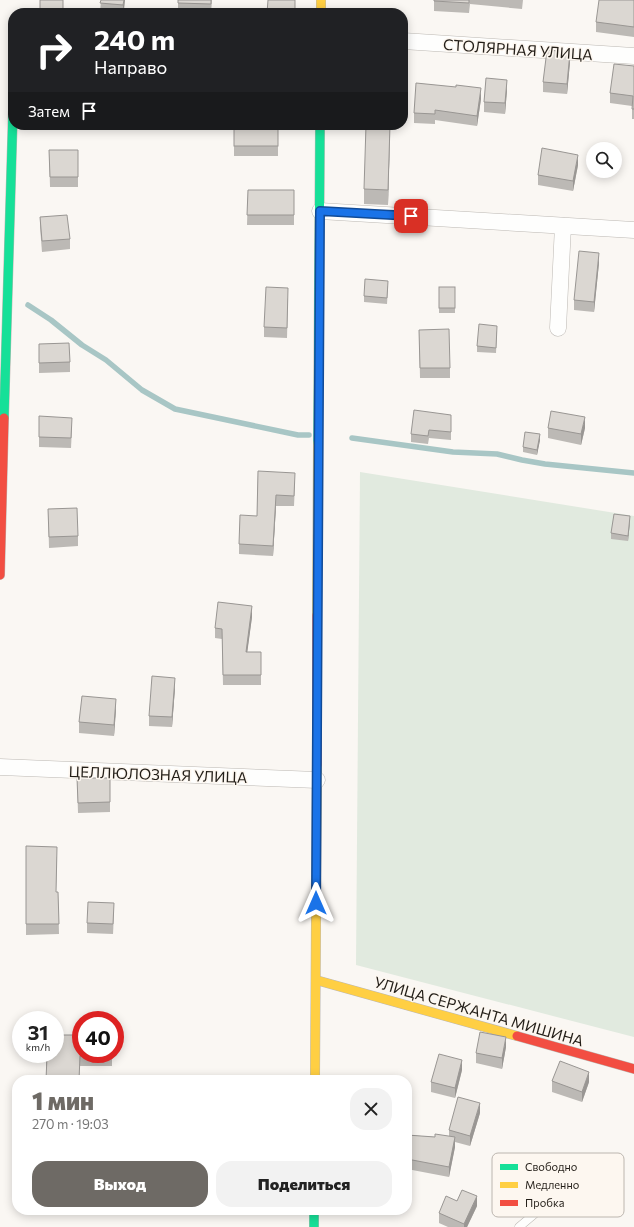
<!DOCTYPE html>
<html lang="ru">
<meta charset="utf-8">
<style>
:root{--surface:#fff;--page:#f2f2f2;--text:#222;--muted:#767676;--accent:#6e6a65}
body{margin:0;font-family:Commissioner,sans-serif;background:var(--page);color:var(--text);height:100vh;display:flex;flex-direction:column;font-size:15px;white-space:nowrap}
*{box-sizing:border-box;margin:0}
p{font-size:13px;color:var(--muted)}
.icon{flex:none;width:22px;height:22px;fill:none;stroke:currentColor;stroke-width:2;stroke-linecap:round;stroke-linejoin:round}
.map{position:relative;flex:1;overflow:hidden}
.details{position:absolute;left:12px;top:1075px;width:400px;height:140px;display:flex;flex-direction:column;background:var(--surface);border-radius:16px;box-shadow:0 2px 10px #0003}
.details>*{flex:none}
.guide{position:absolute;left:8px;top:8px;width:400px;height:122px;border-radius:16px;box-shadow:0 2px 10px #0003;background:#202124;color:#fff;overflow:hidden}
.tools{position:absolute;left:586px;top:142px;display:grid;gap:8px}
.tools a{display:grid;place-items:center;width:36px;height:36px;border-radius:50%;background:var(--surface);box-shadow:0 2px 10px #0003;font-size:20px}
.speed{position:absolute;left:12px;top:1011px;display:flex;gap:8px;font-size:20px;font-weight:700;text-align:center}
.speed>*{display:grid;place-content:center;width:52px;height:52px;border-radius:50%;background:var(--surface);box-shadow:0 2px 10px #0003;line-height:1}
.speed small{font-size:10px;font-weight:400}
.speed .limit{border:6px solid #d22;background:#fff;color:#111}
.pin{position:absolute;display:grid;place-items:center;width:34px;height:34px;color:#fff;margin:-17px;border-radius:8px;box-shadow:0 2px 6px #0006}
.me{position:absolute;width:44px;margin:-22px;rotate:0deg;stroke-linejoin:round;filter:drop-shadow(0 0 3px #0008)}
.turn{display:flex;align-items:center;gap:14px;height:84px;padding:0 20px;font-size:18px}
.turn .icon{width:52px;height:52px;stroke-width:2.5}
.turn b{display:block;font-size:28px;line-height:34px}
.then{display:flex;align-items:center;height:38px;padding:0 20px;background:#0003;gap:8px;font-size:15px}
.round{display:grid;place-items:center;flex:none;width:42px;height:42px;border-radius:16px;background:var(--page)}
.overview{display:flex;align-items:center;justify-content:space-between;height:68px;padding:0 20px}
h1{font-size:24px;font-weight:800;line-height:30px;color:var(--accent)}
.primary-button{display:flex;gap:8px;margin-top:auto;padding:8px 20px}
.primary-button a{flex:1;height:46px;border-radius:16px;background:var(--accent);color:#fff;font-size:16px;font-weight:800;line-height:46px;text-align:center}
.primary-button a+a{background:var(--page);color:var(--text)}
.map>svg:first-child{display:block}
.green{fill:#e1eadf}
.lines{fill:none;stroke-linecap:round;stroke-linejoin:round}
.stream{stroke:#a8c6c5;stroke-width:5.5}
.lane-casing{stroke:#bcb8b3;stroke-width:9}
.street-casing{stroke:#bcb8b3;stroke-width:17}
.fast-casing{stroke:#bcb8b3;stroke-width:10}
.slow-casing{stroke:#bcb8b3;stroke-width:10}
.jam-casing{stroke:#bcb8b3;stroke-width:10}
.lane{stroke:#fefefd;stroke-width:8}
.street{stroke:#fefefd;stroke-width:16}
.fast{stroke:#16e098;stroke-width:9}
.slow{stroke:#ffcf43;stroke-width:9}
.jam{stroke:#f24e42;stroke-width:9}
.wall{fill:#bcb9b5}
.shaded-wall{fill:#999693}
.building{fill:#dbd7d2;stroke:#999693}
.route-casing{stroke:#114b97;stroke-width:10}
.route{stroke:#1a73e8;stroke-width:7}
.labels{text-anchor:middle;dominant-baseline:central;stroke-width:3;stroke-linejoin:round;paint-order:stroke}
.street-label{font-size:15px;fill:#231e18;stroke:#fdf7f0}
.key{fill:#fdf7f0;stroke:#bcb6af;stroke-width:1}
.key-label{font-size:11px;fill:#231e18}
</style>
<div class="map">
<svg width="634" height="1227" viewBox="0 0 634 1227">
<rect width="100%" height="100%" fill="#faf7f3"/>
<polygon class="green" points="360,472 634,516 634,1037 356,965"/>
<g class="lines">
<g class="stream">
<polyline points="28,305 51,320 82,345 106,360 142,390 175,409 298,435 309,435"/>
<polyline points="352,438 453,452 497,454 522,460 545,464 634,473"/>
</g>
<defs>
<polyline id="lane" points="519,1227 538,1211"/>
<g id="street">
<polyline points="403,41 634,56"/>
<polyline points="320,211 634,230"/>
<polyline points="558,328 563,226"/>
<polyline points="0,767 317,780"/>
</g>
<g id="fast">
<polyline points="4,418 13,110"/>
<polyline points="318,443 320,125"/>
<polyline points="314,1210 314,1227"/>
</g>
<g id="slow">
<polyline points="321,0 321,13"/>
<polyline points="317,615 318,443"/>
<polyline points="316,980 517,1036"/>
<polyline points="315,1080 317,765"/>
</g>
<g id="jam">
<polyline points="0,575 4,418"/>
<polyline points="317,765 317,615"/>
<polyline points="517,1036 634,1069"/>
</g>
</defs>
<use href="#lane" class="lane-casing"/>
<use href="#street" class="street-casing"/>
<use href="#fast" class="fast-casing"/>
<use href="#slow" class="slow-casing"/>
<use href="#jam" class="jam-casing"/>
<use href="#lane" class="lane"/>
<use href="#street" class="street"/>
<use href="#fast" class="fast"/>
<use href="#slow" class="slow"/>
<use href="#jam" class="jam"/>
</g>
<g class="wall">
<rect x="40" y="0" width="23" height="13"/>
<polygon points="101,0 125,0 124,13 100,13"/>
<polygon points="178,0 212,0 211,13 178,13"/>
<polygon points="434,0 523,0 522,9 470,4 469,13 434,11"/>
<polygon points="634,0 634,37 596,32 596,22"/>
<polygon points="570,62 567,94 543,92 543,82"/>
<polygon points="634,66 634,119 632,119 632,106 610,103 610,93"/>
<polygon points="507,90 505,114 484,112 484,102"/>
<polygon points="481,99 477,126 435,120 435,124 414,123 414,113"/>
<polygon points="163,125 197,125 197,128 163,127"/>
<rect x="234" y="125" width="44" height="31"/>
<polygon points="390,135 388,205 364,204 364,189"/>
<polygon points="49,150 78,150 78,187 50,187"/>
<polygon points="578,165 573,191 538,185 538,175"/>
<polygon points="248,190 294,190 294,225 247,225"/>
<polygon points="40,217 70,239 70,249 42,252 40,227"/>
<polygon points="599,263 594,312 574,310 574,300"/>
<polygon points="388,286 387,304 364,302 364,296"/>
<rect x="439" y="287" width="16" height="26"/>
<polygon points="288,298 287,338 264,337 264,327"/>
<polygon points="419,330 450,368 450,378 420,378"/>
<polygon points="497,331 496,353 477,352 477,346"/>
<polygon points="39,344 70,362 70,372 39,373"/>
<polygon points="451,415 451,440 429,438 428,444 411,442 411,434"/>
<polygon points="72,428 71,448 39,447 39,437"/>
<polygon points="548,428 585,428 581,445 548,438"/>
<polygon points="540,440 537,455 523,452 523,447"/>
<polygon points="258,471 295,483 294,506 276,506 273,556 239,554 239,544 257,516"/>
<polygon points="48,509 78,536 78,546 49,548"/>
<polygon points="630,521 628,541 611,539 611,533"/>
<polygon points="252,617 247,652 261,652 261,685 223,685 222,639 215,638 215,628"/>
<polygon points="175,688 172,727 149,726 149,716"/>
<polygon points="116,709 114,736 79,733 79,722"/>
<polygon points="77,778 110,778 110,812 78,813"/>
<polygon points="26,846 57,857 56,892 58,892 59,934 26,935"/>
<polygon points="114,913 113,934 87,933 87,923"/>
<polygon points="506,1047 502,1069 476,1063 476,1053"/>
<rect x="46" y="1054" width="66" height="12"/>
<polygon points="462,1070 455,1098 431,1092 431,1082"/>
<polygon points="552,1081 589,1082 582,1102 552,1092"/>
<polygon points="480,1113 470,1146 455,1142 455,1147 449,1177 407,1169 407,1135 435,1137 449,1136 449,1130"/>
<polygon points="609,1174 599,1200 574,1190 574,1180"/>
<polygon points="457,1201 477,1206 467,1227 448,1227 439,1223 439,1213"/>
</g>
<g class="shaded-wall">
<polygon points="124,0 125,0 123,13 123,5"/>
<polygon points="570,52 570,62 567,94 567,84"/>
<polygon points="507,80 507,90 505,114 505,103"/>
<polygon points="481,88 481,99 477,126 477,116"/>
<polygon points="390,125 390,135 388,205 388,190"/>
<polygon points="578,155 578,165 573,191 573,181"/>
<polygon points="599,253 599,263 594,312 594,302"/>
<polygon points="585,417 585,428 581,445 581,434"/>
<polygon points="540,434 540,440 537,455 537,450"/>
<polygon points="276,495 276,506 273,556 273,546"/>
<polygon points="630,516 630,521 628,541 628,536"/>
<polygon points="252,606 252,617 246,662 246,652"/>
<polygon points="175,678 175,688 172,727 172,717"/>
<polygon points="116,699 116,709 114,736 114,725"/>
<polygon points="506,1037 506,1047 502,1069 502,1058"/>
<polygon points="462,1060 462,1070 455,1098 455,1088"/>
<polygon points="589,1072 589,1082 582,1102 582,1092"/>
<polygon points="480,1103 480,1113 470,1146 470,1136"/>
<polygon points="455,1137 455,1147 449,1177 449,1167"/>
<polygon points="609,1164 609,1174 599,1200 599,1190"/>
<polygon points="477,1196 477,1206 467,1227 464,1227 464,1224"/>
</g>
<g class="building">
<rect x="40" y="0" width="23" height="9"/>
<polygon points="101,0 124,0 123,5 100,3"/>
<polygon points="178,0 211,0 211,4 178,3"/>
<polygon points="268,0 295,0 295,13 267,13"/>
<polygon points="434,0 469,0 469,3 434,1"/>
<polygon points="599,0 634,0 634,27 596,22"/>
<polygon points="547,50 570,52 567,84 543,82"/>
<polygon points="614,64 634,66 634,109 632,109 633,96 610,93"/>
<polygon points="486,78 507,80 505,103 484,102"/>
<polygon points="416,83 456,87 456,85 481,88 477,116 435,110 435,114 414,113"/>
<rect x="234" y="125" width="44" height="21"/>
<polygon points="366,125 390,125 388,190 364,189"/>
<polygon points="542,148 578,155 573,181 538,175"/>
<polygon points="49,150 78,150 78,177 50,177"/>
<polygon points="248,190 294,190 294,215 247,215"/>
<polygon points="67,215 70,239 42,241 40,217"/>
<polygon points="579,251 599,253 594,302 574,300"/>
<polygon points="365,279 388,281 387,298 364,296"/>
<polygon points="266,287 288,288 287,328 264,327"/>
<rect x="439" y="287" width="16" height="21"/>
<polygon points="479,324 497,326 496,348 477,346"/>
<polygon points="449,329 450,368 420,368 419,330"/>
<polygon points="69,343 70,362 39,363 39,344"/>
<polygon points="414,410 451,415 451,432 429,430 428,436 411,434"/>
<polygon points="551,411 585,417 581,434 548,428"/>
<polygon points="39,416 72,418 71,438 39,437"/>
<polygon points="525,432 540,434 537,450 523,447"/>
<polygon points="258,471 295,473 294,496 276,495 273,546 239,544 240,515 257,516"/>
<polygon points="77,508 78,536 49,537 48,509"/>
<polygon points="614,514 630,516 628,536 611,533"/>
<polygon points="218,602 252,606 246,652 261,652 261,675 223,675 222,629 215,628"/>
<polygon points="152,676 175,678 172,717 149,716"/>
<polygon points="82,696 116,699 114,725 79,722"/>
<polygon points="77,778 110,778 110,802 78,803"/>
<polygon points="26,846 57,847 56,892 58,892 59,924 26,924"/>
<polygon points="88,902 114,903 113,924 87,923"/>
<polygon points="480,1032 506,1037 502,1058 476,1053"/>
<polygon points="55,1035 81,1035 81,1054 112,1054 112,1056 80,1056 79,1080 46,1080 47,1056 46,1056 46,1054 55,1054"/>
<polygon points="439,1054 462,1060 455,1088 431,1082"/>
<polygon points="560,1061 589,1072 582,1092 552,1081"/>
<polygon points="458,1097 480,1103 470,1136 449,1130"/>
<polygon points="435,1134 455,1137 449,1167 407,1159 407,1135 435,1137"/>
<polygon points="462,1190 477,1196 464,1224 439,1213 446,1196 457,1201"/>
</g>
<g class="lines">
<defs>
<polyline id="route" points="316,903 320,211 411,216"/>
</defs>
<use href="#route" class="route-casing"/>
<use href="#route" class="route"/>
</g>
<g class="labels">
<g class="street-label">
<text transform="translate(518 49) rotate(4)">СТОЛЯРНАЯ УЛИЦА</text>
<text transform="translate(158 774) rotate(2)">ЦЕЛЛЮЛОЗНАЯ УЛИЦА</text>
<text transform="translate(479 1011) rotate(16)">УЛИЦА СЕРЖАНТА МИШИНА</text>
</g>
</g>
<rect x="492" y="1153" width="132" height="64" rx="6" class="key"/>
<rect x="500" y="1164" width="18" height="6" fill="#16e098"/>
<rect x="500" y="1182" width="18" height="6" fill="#ffcf43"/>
<rect x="500" y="1200" width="18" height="6" fill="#f24e42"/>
<g class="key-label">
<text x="525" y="1171">Свободно</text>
<text x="525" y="1189">Медленно</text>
<text x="525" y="1207">Пробка</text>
</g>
</svg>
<div class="tools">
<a><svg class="icon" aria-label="search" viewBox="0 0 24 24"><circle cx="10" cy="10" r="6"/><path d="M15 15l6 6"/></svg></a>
</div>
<div class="speed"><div>31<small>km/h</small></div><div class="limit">40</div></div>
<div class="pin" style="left:411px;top:216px;background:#d93025"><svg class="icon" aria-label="arrive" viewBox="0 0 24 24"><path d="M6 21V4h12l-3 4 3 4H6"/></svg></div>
<svg class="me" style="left:316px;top:903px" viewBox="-20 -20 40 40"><path d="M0-17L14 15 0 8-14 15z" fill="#1a73e8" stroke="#fff" stroke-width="4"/></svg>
<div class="guide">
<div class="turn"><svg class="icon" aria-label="right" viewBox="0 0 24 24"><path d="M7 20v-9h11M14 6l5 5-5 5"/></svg><div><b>240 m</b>Направо</div></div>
<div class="then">Затем<svg class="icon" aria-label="arrive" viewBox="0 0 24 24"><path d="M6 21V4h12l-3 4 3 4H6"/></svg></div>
</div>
<section class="details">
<div class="overview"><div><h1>1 мин</h1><p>270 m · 19:03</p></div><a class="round"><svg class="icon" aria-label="close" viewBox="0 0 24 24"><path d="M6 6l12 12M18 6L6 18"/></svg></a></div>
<div class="primary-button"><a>Выход</a><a>Поделиться</a></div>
</section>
</div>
